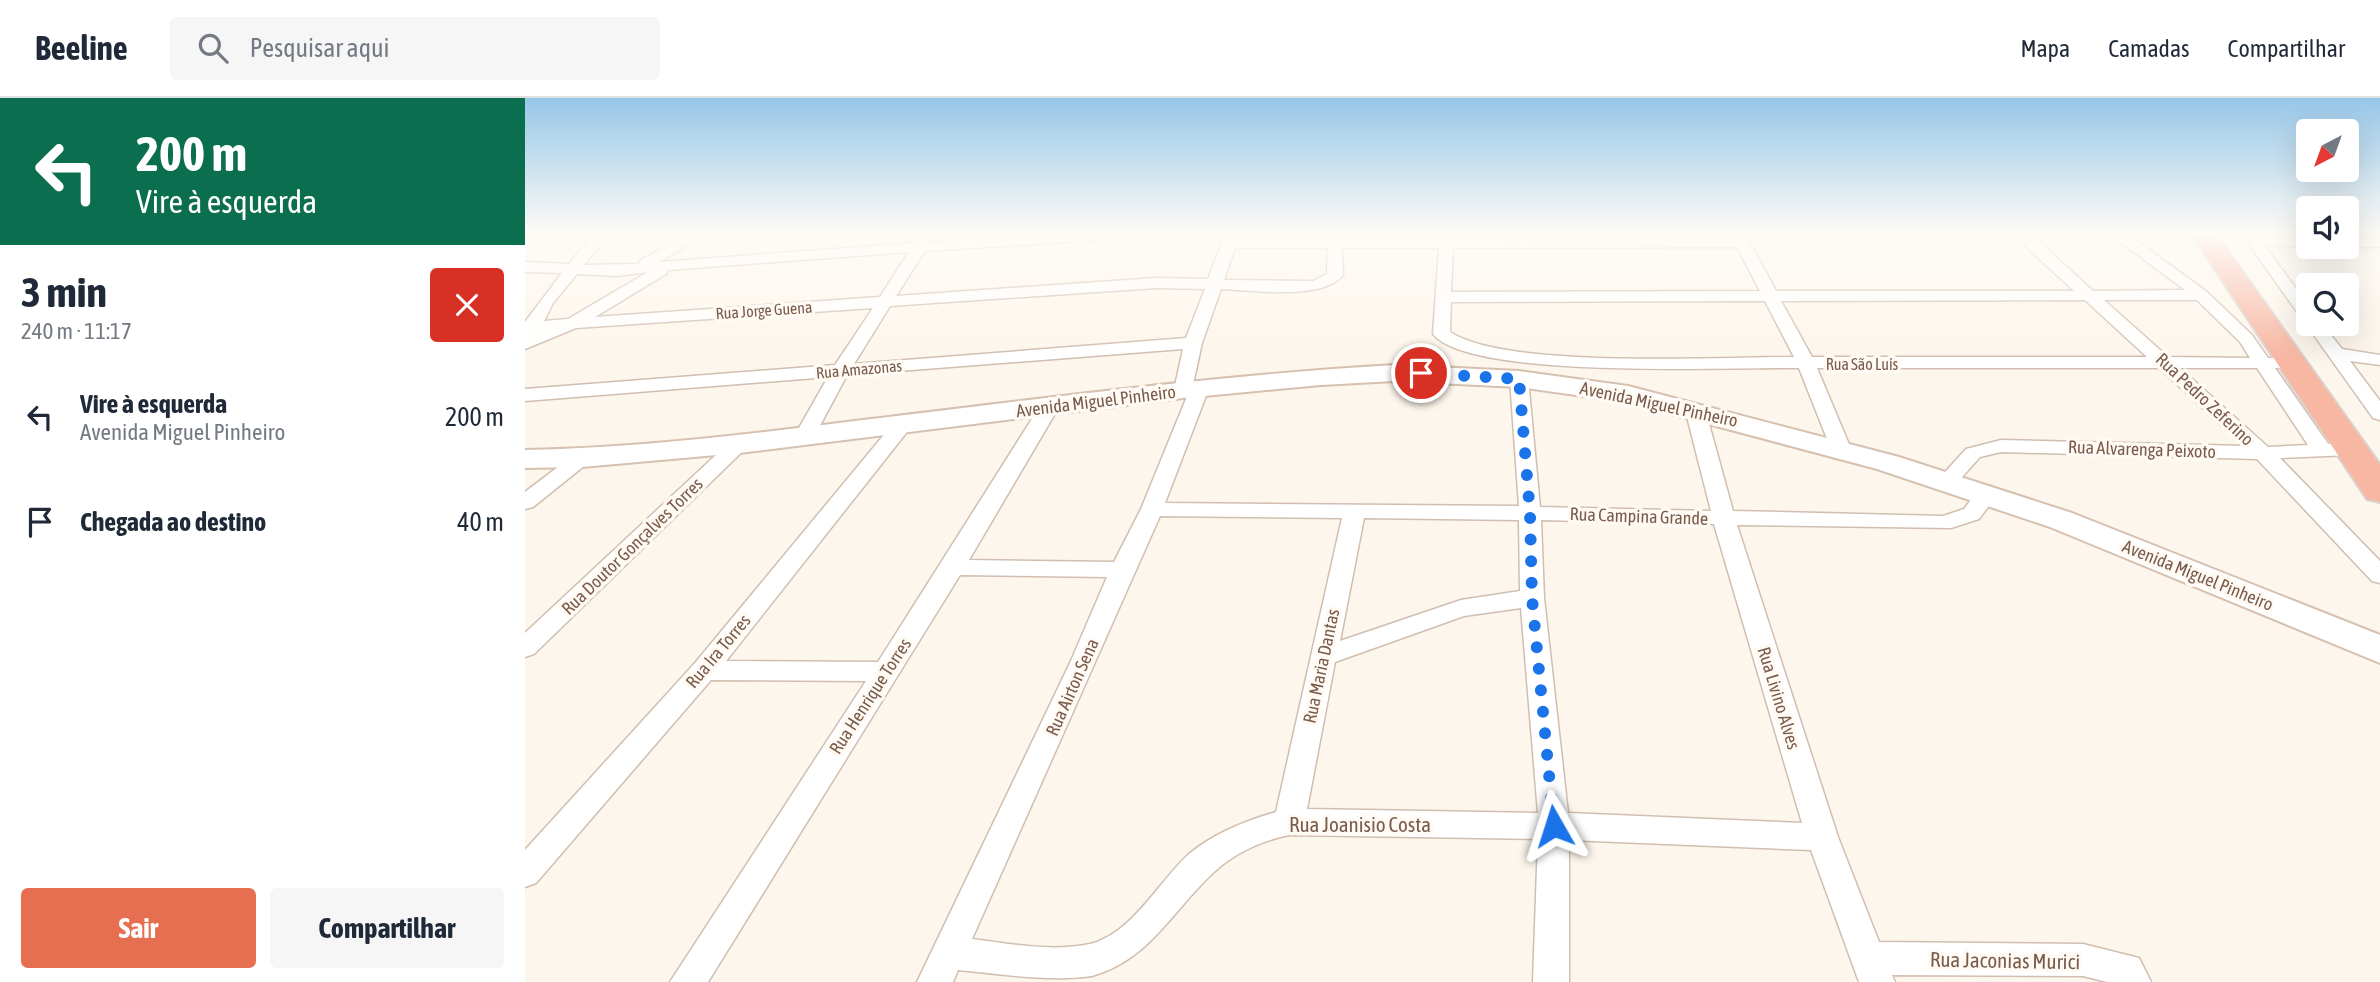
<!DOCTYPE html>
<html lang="pt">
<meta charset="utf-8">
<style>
:root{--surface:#fff;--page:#f6f6f7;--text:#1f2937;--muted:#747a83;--line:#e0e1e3;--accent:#e76f51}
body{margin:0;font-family:"Asap Condensed",sans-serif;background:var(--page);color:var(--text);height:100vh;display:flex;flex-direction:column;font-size:26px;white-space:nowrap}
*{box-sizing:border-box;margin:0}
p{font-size:23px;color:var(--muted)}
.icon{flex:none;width:38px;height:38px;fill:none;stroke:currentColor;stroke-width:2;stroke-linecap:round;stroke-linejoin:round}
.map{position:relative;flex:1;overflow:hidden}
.drawer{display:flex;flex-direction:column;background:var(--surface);width:525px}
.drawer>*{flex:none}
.guide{background:#0b6e4f;color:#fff;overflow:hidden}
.needle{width:46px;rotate:221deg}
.fabs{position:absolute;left:1771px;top:21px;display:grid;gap:14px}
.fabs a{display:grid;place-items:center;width:63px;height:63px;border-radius:7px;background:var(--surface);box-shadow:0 7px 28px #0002;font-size:35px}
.pin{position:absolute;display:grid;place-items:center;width:60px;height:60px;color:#fff;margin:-30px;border:4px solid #fff;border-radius:50%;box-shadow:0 2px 7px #0007}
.me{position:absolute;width:77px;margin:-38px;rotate:354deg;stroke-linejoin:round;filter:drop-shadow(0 0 5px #0008)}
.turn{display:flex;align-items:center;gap:24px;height:147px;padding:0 21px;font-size:32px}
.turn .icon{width:91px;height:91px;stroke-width:2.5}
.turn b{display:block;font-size:49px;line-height:60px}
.round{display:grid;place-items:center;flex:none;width:74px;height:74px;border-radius:7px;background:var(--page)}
.overview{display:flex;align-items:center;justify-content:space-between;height:119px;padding:0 21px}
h1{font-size:42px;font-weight:700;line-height:52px}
.button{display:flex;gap:14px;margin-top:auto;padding:14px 21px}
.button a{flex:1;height:80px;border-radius:7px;background:var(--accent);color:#fff;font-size:28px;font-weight:700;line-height:80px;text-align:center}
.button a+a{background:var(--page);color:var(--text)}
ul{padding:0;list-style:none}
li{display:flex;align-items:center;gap:21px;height:105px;padding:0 21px}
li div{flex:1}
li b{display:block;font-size:26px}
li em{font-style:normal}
header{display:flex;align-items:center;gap:42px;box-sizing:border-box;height:98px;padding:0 35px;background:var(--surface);border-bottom:2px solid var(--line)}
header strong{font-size:33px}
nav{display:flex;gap:38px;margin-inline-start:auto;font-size:24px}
.search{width:490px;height:63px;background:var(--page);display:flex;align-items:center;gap:18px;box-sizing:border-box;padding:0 24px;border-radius:7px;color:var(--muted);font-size:26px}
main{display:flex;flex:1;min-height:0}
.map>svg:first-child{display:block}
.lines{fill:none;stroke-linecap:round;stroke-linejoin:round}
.street-casing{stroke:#d1beb0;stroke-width:3}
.secondary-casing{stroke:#d6c0b0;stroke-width:4}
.highway-casing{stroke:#dad1cd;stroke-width:4}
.street{fill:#fff;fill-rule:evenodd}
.secondary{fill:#fff;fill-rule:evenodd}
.highway{fill:#f7b7a3;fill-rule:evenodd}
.route{stroke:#1a73e8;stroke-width:12;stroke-dasharray:0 21.6}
.labels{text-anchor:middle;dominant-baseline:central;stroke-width:7;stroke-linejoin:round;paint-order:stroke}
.far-street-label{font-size:16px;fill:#7a5c4d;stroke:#fffaf3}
.street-label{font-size:18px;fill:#7a5c4d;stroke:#fffaf3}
.near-street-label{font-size:21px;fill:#7a5c4d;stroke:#fffaf3}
</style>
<header>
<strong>Beeline</strong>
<div class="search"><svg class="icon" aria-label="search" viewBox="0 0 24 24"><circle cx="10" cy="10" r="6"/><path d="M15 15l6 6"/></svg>Pesquisar aqui</div>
<nav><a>Mapa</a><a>Camadas</a><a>Compartilhar</a></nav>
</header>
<main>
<section class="drawer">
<div class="guide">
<div class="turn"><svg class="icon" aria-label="left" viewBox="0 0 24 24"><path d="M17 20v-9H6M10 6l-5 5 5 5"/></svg><div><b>200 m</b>Vire à esquerda</div></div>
</div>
<div class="overview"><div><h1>3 min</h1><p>240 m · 11:17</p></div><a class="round" style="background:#d93025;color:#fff"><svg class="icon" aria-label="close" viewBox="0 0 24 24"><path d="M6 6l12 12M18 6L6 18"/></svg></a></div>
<ul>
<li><svg class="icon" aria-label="left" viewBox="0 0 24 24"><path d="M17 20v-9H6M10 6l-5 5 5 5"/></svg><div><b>Vire à esquerda</b><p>Avenida Miguel Pinheiro</p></div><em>200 m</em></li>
<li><svg class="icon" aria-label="arrive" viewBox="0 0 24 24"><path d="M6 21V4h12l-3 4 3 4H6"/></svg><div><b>Chegada ao destino</b></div><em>40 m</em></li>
</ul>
<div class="button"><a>Sair</a><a>Compartilhar</a></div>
</section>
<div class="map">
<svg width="1855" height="884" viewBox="0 0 1855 884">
<rect width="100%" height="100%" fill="#fdf6ec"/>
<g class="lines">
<defs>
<g id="street">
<path d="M70 135H85L59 167 114 166 116 162 165 135H183L134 164 390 145 397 135H407L405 144 547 135H626L619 139 400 153 371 198 631 180 683 181 701 135H715L713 142 803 141V135H817V141H914L915 135H929V141H1208L1205 135H1601L1682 194 1727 237 1743 260 1772 261 1775 265 1772 269 1750 270 1803 346 1826 345 1836 351 1826 357 1755 360 1855 463V485L1847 483 1732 361 1476 354 1455 359 1429 388 1422 390 1411 384 1441 351 1476 342 1719 348 1634 270H1292L1326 351 1316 357 1306 351 1274 270C1210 269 944 282 908 236L914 150H817L818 177C797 203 727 192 696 191L677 245 668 286 675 284 684 290 640 405 994 408 985 281 994 276 1003 281 1015 409 1186 413 1160 311 1170 305 1180 311 1208 413 1418 418 1439 411 1453 392H1469L1472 397 1454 421 1426 430 1212 427 1313 739 1354 844 1558 846 1614 860 1626 884H1582L1558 878 1367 877 1370 884H1334L1286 752 1044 742V884H1008L1013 741 764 737C736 743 709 755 688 775 647 813 624 862 567 878 524 884 477 876 433 872L428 884H392L545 565 582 479 435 477 183 884H145L341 583 186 582 11 785 0 789V752L170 565 372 321 379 319 389 325 201 563 353 564 517 305H531L534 309 444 462 589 464 616 411 663 296H651L649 292 658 251 322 277 290 337 280 343 270 337 303 279 0 303V291L310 267 348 210 51 230 0 251V224L37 175 0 174V164L44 166ZM1510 140H1590L1660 192 1568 193ZM1223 141H1493L1549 193H1251ZM1212 149 1235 193 926 194 928 150ZM710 150H803L802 176 788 183 699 182ZM384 154 355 199 70 219 141 176 143 172ZM123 174 43 221 19 223 28 205 52 176 92 178ZM631 190 680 191 661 240 329 266 365 208ZM1560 202 1622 259H1287L1256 203ZM1579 202H1672L1715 244 1725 260 1643 259ZM1240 203 1269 259C1194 259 981 271 925 234L926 204ZM1655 270H1732L1783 347 1743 349ZM635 418 817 420 751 714C720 723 689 735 664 756 634 783 607 836 565 846 527 854 486 846 447 841ZM839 420 994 422 995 493 936 502 815 543ZM1016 422 1189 426 1277 725 1043 715 1019 500ZM996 510 1013 715 782 711 810 564 939 518Z"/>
<polygon points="1716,135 1783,141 1783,149 1739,147 1783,207 1783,226 1797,226 1817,251 1855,257 1855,267 1825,263 1855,303 1855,322 1848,320 1781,226 1783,223 1777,221"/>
<polygon points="1822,141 1855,141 1855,149 1820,149"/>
<polygon points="214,340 221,342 224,346 221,350 9,556 0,559 0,535 207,342"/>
<polygon points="57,354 64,356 67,360 64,364 8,409 0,411 0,394 50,356"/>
</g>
<path id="secondary" d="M870 267 994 273 1103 288 1374 359 1547 415 1855 537V565L1525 429 1352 371 1101 304 994 289 870 283 796 287 658 300 214 355 57 369 0 370V352C113 350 226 336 338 322 515 301 692 277 870 267Z"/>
<polygon id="highway" points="1666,135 1690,135 1855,367 1855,404 1842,401"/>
</defs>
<use href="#street" class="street-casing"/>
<use href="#secondary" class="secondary-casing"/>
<use href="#highway" class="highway-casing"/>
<use href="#street" class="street"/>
<use href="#secondary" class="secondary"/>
<use href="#highway" class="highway"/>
</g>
<linearGradient id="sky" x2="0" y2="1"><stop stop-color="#97c7e8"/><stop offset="0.52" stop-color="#fefbf6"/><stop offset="1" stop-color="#fefbf6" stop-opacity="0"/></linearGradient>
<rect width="1855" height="259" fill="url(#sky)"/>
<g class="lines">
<polyline class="route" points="896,275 994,281 1005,415 1007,500 1029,728"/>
</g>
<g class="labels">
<g class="far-street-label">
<text transform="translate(239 212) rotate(-4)">Rua Jorge Guena</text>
<text x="1337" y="266">Rua São Luís</text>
<text transform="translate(334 271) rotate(-5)">Rua Amazonas</text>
</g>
<g class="street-label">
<text transform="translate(1680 301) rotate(43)">Rua Pedro Zeferino</text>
<text transform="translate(571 303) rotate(-7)">Avenida Miguel Pinheiro</text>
<text transform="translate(1134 306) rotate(12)">Avenida Miguel Pinheiro</text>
<text transform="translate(1617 351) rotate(2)">Rua Alvarenga Peixoto</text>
<text transform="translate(1114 418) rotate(2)">Rua Campina Grande</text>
<text transform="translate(107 448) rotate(-44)">Rua Doutor Gonçalves Torres</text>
<text transform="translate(1673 477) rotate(22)">Avenida Miguel Pinheiro</text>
<text transform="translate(193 553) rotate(-50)">Rua Ira Torres</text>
<text transform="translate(796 568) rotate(-78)">Rua Maria Dantas</text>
<text transform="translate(547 589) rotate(-66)">Rua Airton Sena</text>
<text transform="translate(345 598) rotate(-57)">Rua Henrique Torres</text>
<text transform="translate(1254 600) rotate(73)">Rua Livino Alves</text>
</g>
<g class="near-street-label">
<text x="835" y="726">Rua Joanisio Costa</text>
<text transform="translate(1480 862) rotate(1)">Rua Jaconias Murici</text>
</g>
</g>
</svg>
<div class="fabs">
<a><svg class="needle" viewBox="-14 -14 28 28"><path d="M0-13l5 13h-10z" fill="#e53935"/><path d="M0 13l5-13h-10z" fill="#747a83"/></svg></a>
<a><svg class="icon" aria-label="sound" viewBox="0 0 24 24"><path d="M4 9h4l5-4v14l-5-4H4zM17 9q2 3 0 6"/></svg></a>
<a><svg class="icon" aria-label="search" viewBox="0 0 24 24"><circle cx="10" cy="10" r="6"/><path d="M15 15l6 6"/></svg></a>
</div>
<div class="pin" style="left:896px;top:275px;background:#d93025"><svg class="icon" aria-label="arrive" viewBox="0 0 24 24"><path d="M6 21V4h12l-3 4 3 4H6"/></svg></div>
<svg class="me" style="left:1029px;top:728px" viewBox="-20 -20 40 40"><path d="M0-17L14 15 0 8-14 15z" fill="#1a73e8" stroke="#fff" stroke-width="4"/></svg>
</div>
</main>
